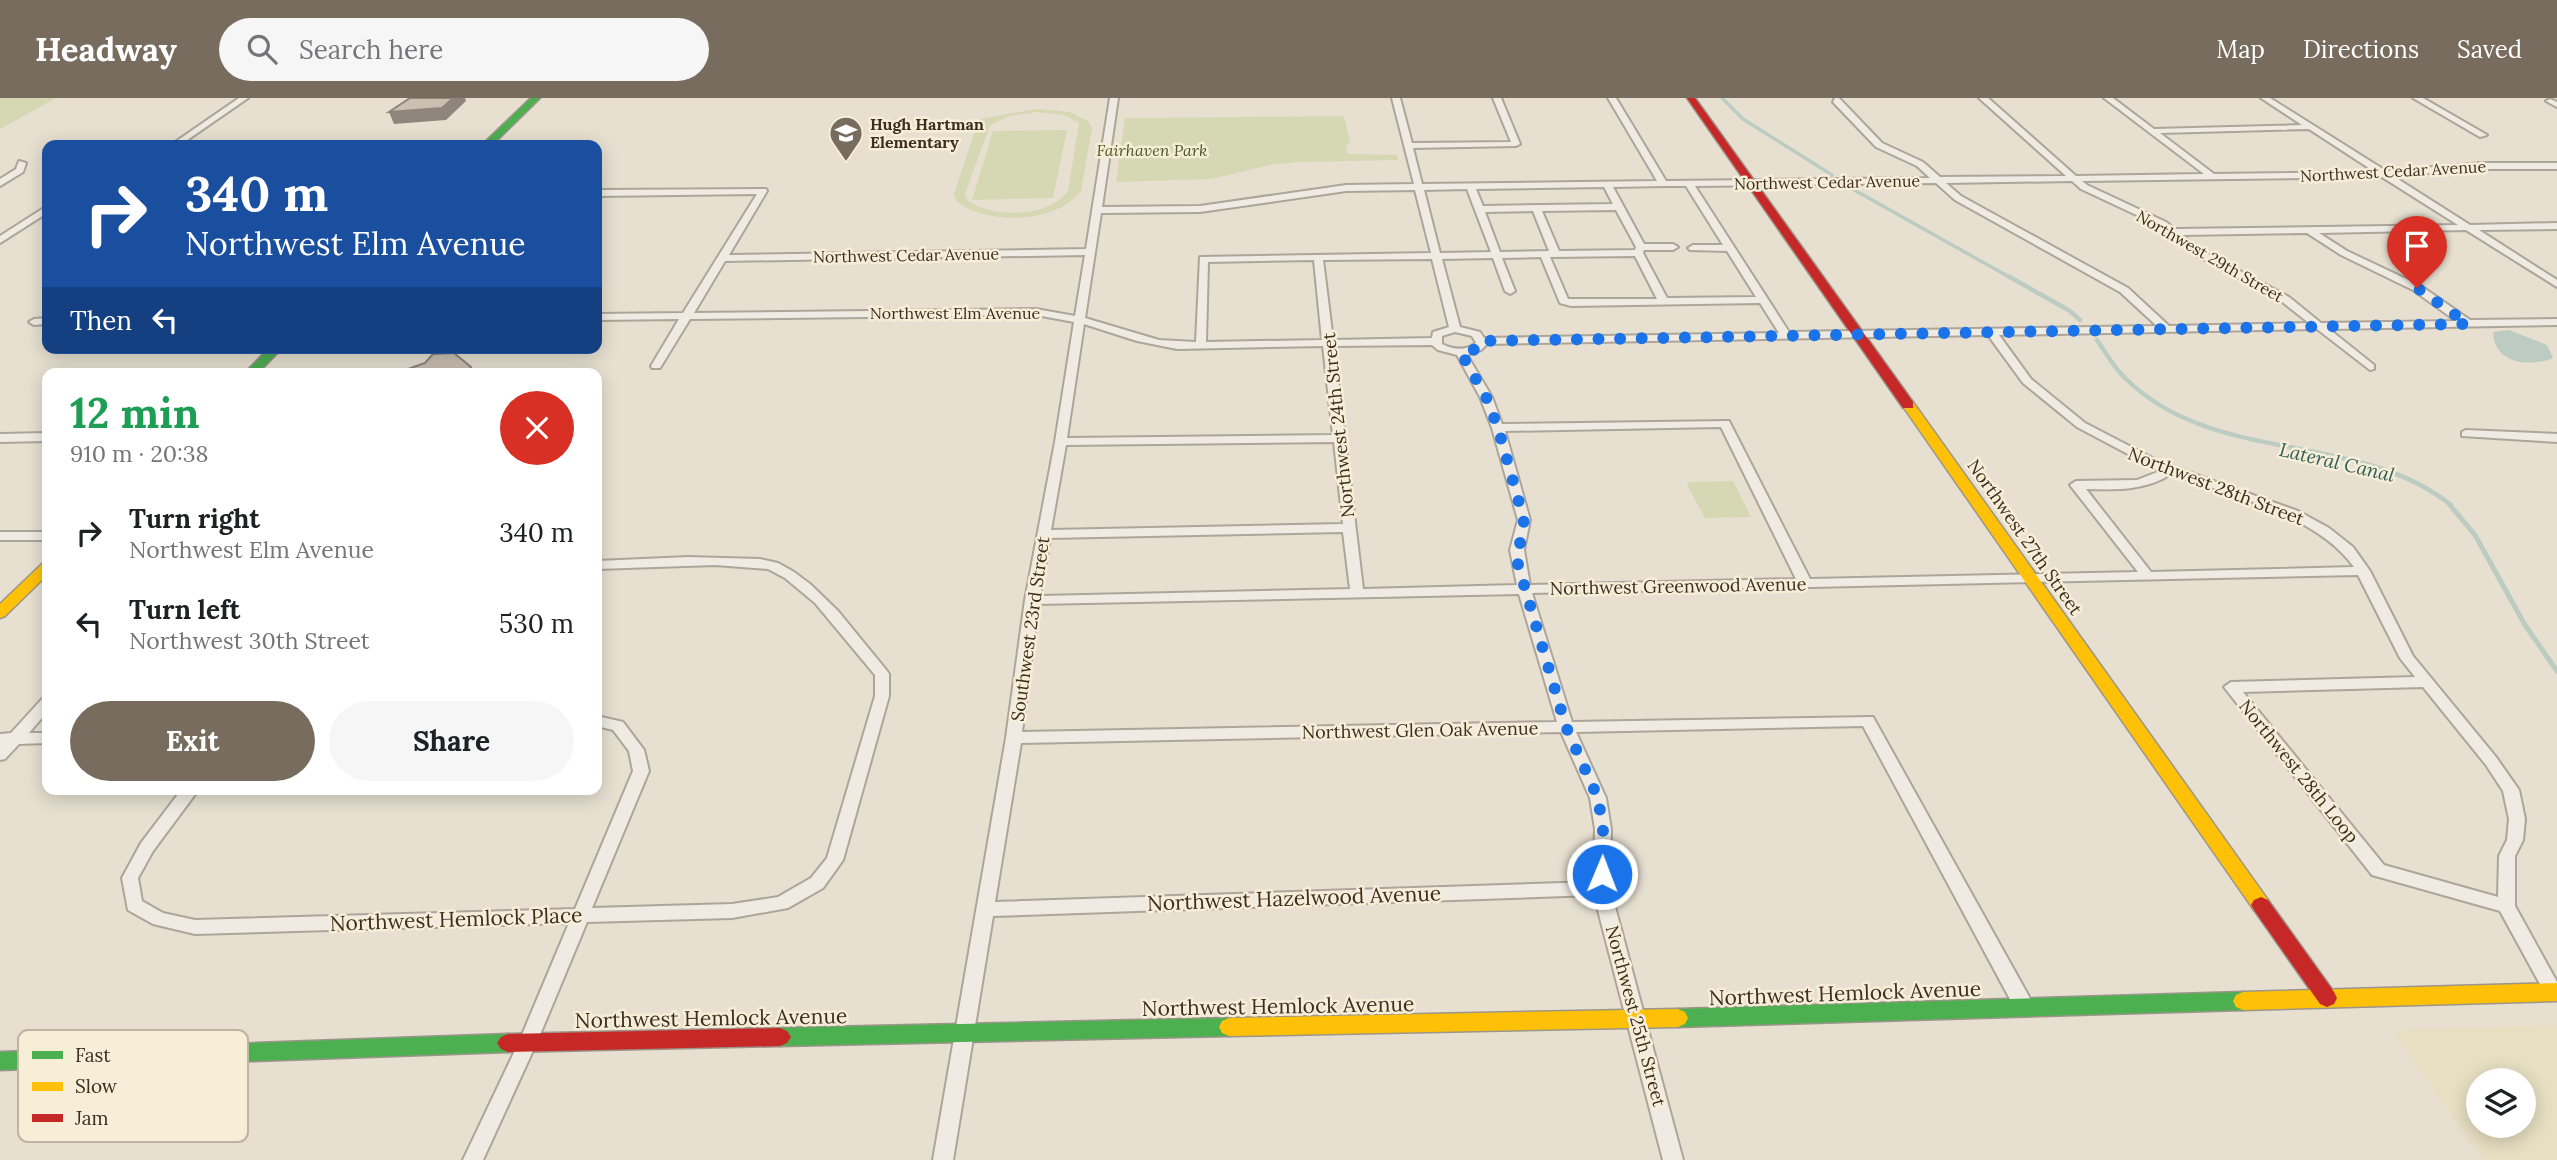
<!DOCTYPE html>
<meta charset="utf-8">
<style>
:root{--surface:#fff;--page:#f6f6f6;--text:#202124;--muted:#757577;--accent:#786c5e}
body{margin:0;font-family:Lora,serif;background:var(--page);color:var(--text);height:100vh;display:flex;flex-direction:column;font-size:26px;white-space:nowrap}
*{box-sizing:border-box;margin:0}
p{font-size:23px;color:var(--muted)}
.icon{flex:none;width:38px;height:38px;fill:none;stroke:currentColor;stroke-width:2;stroke-linecap:round;stroke-linejoin:round}
.map{position:relative;flex:1;overflow:hidden}
.sheet{position:absolute;left:42px;top:270px;width:560px;height:427px;display:flex;flex-direction:column;background:var(--surface);border-radius:14px;box-shadow:0 4px 18px #0003}
.sheet>*{flex:none}
.top-card{position:absolute;left:42px;top:42px;width:560px;height:214px;border-radius:14px;box-shadow:0 4px 18px #0003;background:#1a4fa0;color:#fff;overflow:hidden}
.buttons{position:absolute;left:2466px;top:970px;display:grid;gap:14px}
.buttons a{display:grid;place-items:center;width:70px;height:70px;border-radius:50%;background:var(--surface);box-shadow:0 4px 18px #0003;font-size:35px}
.pin{position:absolute;display:grid;place-items:center;width:60px;height:60px;color:#fff;margin:-72px -30px;border-radius:50% 50% 50% 0;rotate:-45deg;box-shadow:0 0 7px #0007}
.pin .icon{rotate:45deg}
.me{position:absolute;width:77px;margin:-38px;rotate:1deg;stroke-linejoin:round;filter:drop-shadow(0 0 5px #0008)}
.turn{display:flex;align-items:center;gap:24px;height:147px;padding:0 28px;font-size:32px}
.turn .icon{width:91px;height:91px;stroke-width:2.5}
.turn b{display:block;font-size:49px;line-height:60px}
.then{display:flex;align-items:center;height:66px;padding:0 28px;background:#0003;gap:14px;font-size:26px}
.round{display:grid;place-items:center;flex:none;width:74px;height:74px;border-radius:37px;background:var(--page)}
.headline{display:flex;align-items:center;justify-content:space-between;height:119px;padding:0 28px}
h1{font-size:42px;font-weight:800;line-height:52px;color:#1e9e55}
.action{display:flex;gap:14px;margin-top:auto;padding:14px 28px}
.action a{flex:1;height:80px;border-radius:42px;background:var(--accent);color:#fff;font-size:28px;font-weight:800;line-height:80px;text-align:center}
.action a+a{background:var(--page);color:var(--text)}
ul{padding:0;list-style:none}
li{display:flex;align-items:center;gap:21px;height:91px;padding:0 28px}
li div{flex:1}
li b{display:block;font-size:26px}
li em{font-style:normal}
header{display:flex;align-items:center;gap:42px;box-sizing:border-box;height:98px;padding:0 35px;background:var(--accent);color:#fff}
header strong{font-size:33px}
nav{display:flex;gap:38px;margin-inline-start:auto;font-size:24px}
.search{width:490px;height:63px;background:var(--page);display:flex;align-items:center;gap:18px;box-sizing:border-box;padding:0 24px;border-radius:38px;color:var(--muted);font-size:26px}
.map>svg:first-child{display:block}
.farmland{fill:#e6dfc2;fill-rule:evenodd}
.green{fill:#d6d7b3;fill-rule:evenodd}
.water{fill:#bcccc2}
.lines{fill:none;stroke-linecap:round;stroke-linejoin:round}
.stream-far2{stroke:#bcccc2;stroke-width:3.5}
.stream-far1{stroke:#bcccc2;stroke-width:4.5}
.stream{stroke:#bcccc2;stroke-width:5}
.street-casing{stroke:#ada599;stroke-width:4}
.fast-casing{stroke:#9c958a;stroke-width:3}
.slow-casing{stroke:#9c958a;stroke-width:3}
.jam-casing{stroke:#9c958a;stroke-width:3}
.street{fill:#efebe3;fill-rule:evenodd}
.fast{fill:#4caf50;fill-rule:evenodd}
.slow{fill:#ffc107;fill-rule:evenodd}
.jam{fill:#c62828;fill-rule:evenodd}
.shaded-wall{fill:#8e867d}
.building{fill:#cbbfb2;stroke:#8e867d;stroke-width:2}
.route{stroke:#1a73e8;stroke-width:12;stroke-dasharray:0 21.6}
.labels{text-anchor:middle;dominant-baseline:central;stroke-width:5;stroke-linejoin:round;paint-order:stroke}
.far-poi-label{font-size:16px;font-weight:bold;fill:#3d2e20;stroke:#f7eed8;text-anchor:start}
.far-park-label{font-size:16px;font-style:italic;fill:#4d5a26;stroke:#f7eed8}
.far-street-label{font-size:16px;fill:#3d2e20;stroke:#f7eed8}
.street-label{font-size:18px;fill:#3d2e20;stroke:#f7eed8}
.water-label{font-size:19px;font-style:italic;fill:#2f5d5a;stroke:#f7eed8}
.near-street-label{font-size:21px;fill:#3d2e20;stroke:#f7eed8}
.key{fill:#f7eed8;stroke:#bfb4a1;stroke-width:2}
.key-label{font-size:19px;fill:#3d2e20}
</style>
<header>
<strong>Headway</strong>
<div class="search"><svg class="icon" aria-label="search" viewBox="0 0 24 24"><circle cx="10" cy="10" r="6"/><path d="M15 15l6 6"/></svg>Search here</div>
<nav><a>Map</a><a>Directions</a><a>Saved</a></nav>
</header>
<div class="map">
<svg width="2557" height="1062" viewBox="0 0 2557 1062">
<rect width="100%" height="100%" fill="#e7e0d1"/>
<path class="farmland" d="M2557 927V1062H2484L2392 932ZM2478 982H2524V1027H2478Z"/>
<g class="green">
<polygon points="0,0 56,0 0,31"/>
<path d="M1037 11 1070 14 1089 24 1092 30 1081 93C1056 126 989 127 957 104L954 96 979 21ZM1037 14 1064 17 1079 25 1068 93C1049 120 994 120 968 103L965 96 990 27 1009 18Z"/>
<polygon points="1344,18 1350,44 1346,47 1348,56 1397,57 1398,62 1304,64 1274,66 1211,81 1116,84 1125,20"/>
<polygon points="1067,32 1053,100 972,102 993,33"/>
<polygon points="1733,383 1751,419 1705,420 1687,387 1688,384"/>
</g>
<path class="water" d="M2509 232 2547 247 2553 260C2528 270 2494 265 2493 234Z"/>
<g class="lines">
<g class="stream-far2">
<polyline points="1722,0 1743,21 1832,77"/>
<polyline points="1849,89 2011,180"/>
</g>
<g class="stream-far1">
<polyline points="2008,178 2070,213 2080,222"/>
<path d="M2097 242C2106 255 2114 270 2126 281 2215 368 2357 332 2451 407"/>
</g>
<polyline class="stream" points="2449,406 2475,437 2525,527 2557,573"/>
<defs>
<g id="street">
<polygon points="239,0 248,0 180,47 171,47"/>
<path d="M1110 0H1118L1102 109 1200 108 1346 87 1414 86 1392 0H1400L1412 45 1511 44 1493 0H1501L1520 46 1516 48 1413 50 1422 86 1657 83 1608 0H1616L1666 83 1930 80 1917 68 1876 49 1833 4 1835 0H1839L1882 45 1923 64 1940 79 2066 78 1979 0H1988L2076 78 2204 76 2104 0H2113L2154 31 2302 27 2261 0H2270L2386 73 2482 65H2557V71H2482L2393 78 2470 127 2557 125V131L2479 132 2557 182V189L2466 132 2319 135 2347 153 2421 188 2470 222 2557 221V227L2329 231 2374 267V271L2370 272 2317 231 1999 237 2031 281 2085 325 2160 364 2298 413 2329 430 2353 449 2370 473 2413 558 2496 659 2519 692 2525 721 2523 742 2515 758V808L2557 884V900L2547 899 2500 813 2372 777 2224 589 2231 584 2415 579 2400 560 2358 477 1532 495 1572 624 1873 619 2032 904 2034 910 2032 916 2025 918 2018 916 1863 628 1576 634 1606 700 1611 731 1610 790 1683 1062H1663L1594 797 993 818 953 1062H933L1006 640 1025 502 1055 344 1074 224 1036 217 690 221 660 270H652L651 268 679 221 597 222V216L683 215 757 96 597 98V92L766 91 767 93 729 157 1086 151ZM2309 31 2375 74 2214 76 2160 35ZM2382 79 2458 127 2175 131 2166 124 2087 87 2082 83ZM2072 83 2081 91 2160 128 2194 156 2281 203 2309 225 2169 228 2128 190 1961 98 1946 85ZM1936 85 1955 102 2120 194 2157 228 1789 234 1695 88ZM1664 88H1686L1723 147H1693L1688 150 1690 152 1727 153 1756 199 1667 200 1643 155 1644 152H1673L1678 149 1673 146H1644L1613 89ZM1604 89 1613 106 1483 108 1476 91ZM1467 91 1491 154 1440 155 1424 92ZM1415 92 1431 155 1200 159 1196 244 1159 242 1085 220 1101 115 1200 114 1346 93ZM1616 112 1636 149 1635 152 1559 153 1542 113ZM1533 113 1549 153 1500 154 1485 114ZM2307 135 2341 157 2413 192 2456 223 2321 225 2289 199 2200 152 2182 137ZM1085 157 1075 218 1036 211 694 215 725 163ZM1635 158 1657 201H1568L1550 159ZM1541 159 1560 205 1571 208 1760 205 1779 235 1484 240 1480 234 1460 229 1442 161 1493 160 1505 193 1510 196 1515 193 1502 160ZM1432 161 1449 229 1433 234 1432 240 1333 242 1323 162ZM1314 162 1322 242 1206 244 1208 164ZM1084 226 1137 243 1177 251 1323 248 1333 337 1067 340ZM1455 234 1472 238 1476 245C1465 253 1454 252 1442 246V238ZM1988 237 2023 285 2077 329 2160 373 2137 382 2076 383 2070 387 2138 474 1810 481 1729 323 1502 326 1492 299 1467 257 1481 252 1487 246ZM1432 247 1438 252 1457 257 1480 299 1492 330 1518 422 1510 452 1517 487 1363 491 1334 248ZM1721 329 1796 481 1530 487 1524 452 1530 422 1505 333ZM1334 344 1343 426 1051 432 1066 347ZM2171 376C2230 397 2316 416 2354 469L2151 474 2086 391C2115 392 2145 393 2171 376ZM1343 434 1350 491 1040 498 1050 440ZM1519 496 1557 624 1022 634 1038 506ZM2423 589 2486 667 2503 693 2509 721 2507 742 2499 758 2498 799 2384 767 2243 594ZM1561 634 1590 700 1595 731 1593 784 995 804 1021 645Z"/>
<polygon points="2413,0 2423,0 2487,37 2480,39"/>
<polygon points="2550,1 2557,4 2557,9 2546,3"/>
<polygon points="19,63 26,65 23,74 0,88 0,81 16,71"/>
<polygon points="47,108 47,115 0,145 0,138"/>
<polygon points="47,220 47,226 34,227 29,224 34,221"/>
<polygon points="2466,332 2557,336 2557,344 2462,338 2462,334"/>
<polygon points="47,335 47,343 0,344 0,336"/>
<rect x="0" y="434" width="47" height="8"/>
<polygon points="688,459 760,461 778,465 794,474 810,486 838,513 887,573 889,576 889,598 843,762 823,790 788,810 732,820 587,824 537,944 483,1062 463,1062 519,944 569,825 195,836 153,826 128,812 122,780 141,745 182,691 199,691 153,753 138,780 142,803 163,815 195,822 575,811 633,673 629,653 613,632 597,628 597,618 623,624 644,652 649,673 592,810 732,806 778,799 811,780 827,760 875,598 875,577 815,505 785,480 768,471 715,467 597,471 597,463"/>
<polygon points="47,600 47,614 29,635 47,635 47,645 19,646 5,661 0,662 0,636 11,635 42,601"/>
</g>
<g id="fast">
<polygon points="531,0 540,0 492,47 482,47"/>
<polygon points="269,250 282,250 258,275 245,275"/>
<polygon points="2243,894 2250,897 2253,903 2250,909 2243,912 1678,929 1671,926 1668,920 1671,914 1678,911"/>
<polygon points="1229,920 1236,923 1239,929 1236,935 1229,938 780,948 773,945 769,939 773,933 780,930"/>
<polygon points="508,936 515,939 519,945 515,951 508,954 0,972 0,954"/>
</g>
<g id="slow">
<polygon points="1908,303 1913,304 2268,802 2271,807 2268,812 2261,815 2254,812 1902,307"/>
<polygon points="47,465 47,477 5,518 0,520 0,506 42,466"/>
<polygon points="2557,885 2557,903 2243,912 2236,909 2233,903 2236,897 2243,894"/>
<polygon points="1678,911 1685,914 1688,920 1685,926 1678,929 1229,938 1222,935 1219,929 1222,923 1229,920"/>
</g>
<g id="jam">
<polygon points="1687,0 1695,0 1913,304 1913,310 1903,310"/>
<polygon points="2261,799 2268,802 2334,894 2337,900 2334,906 2327,909 2320,906 2254,812 2251,807 2254,802"/>
<polygon points="780,930 787,933 791,939 787,945 780,948 508,954 501,951 497,945 501,939 508,936"/>
</g>
</defs>
<use href="#street" class="street-casing"/>
<use href="#fast" class="fast-casing"/>
<use href="#slow" class="slow-casing"/>
<use href="#jam" class="jam-casing"/>
<use href="#street" class="street"/>
<use href="#fast" class="fast"/>
<use href="#slow" class="slow"/>
<use href="#jam" class="jam"/>
</g>
<g class="shaded-wall">
<polygon points="453,0 465,0 466,3 446,22 394,26 389,14"/>
<polygon points="471,269 473,275 467,275"/>
</g>
<g class="building">
<polygon points="410,0 453,0 442,10 389,14"/>
<polygon points="454,255 471,269 467,275 397,275 425,265 433,256"/>
</g>
<g class="lines">
<polyline class="route" points="1602,776 1603,731 1598,700 1566,629 1517,463 1524,422 1498,330 1486,299 1461,255 1480,250 1483,243 2468,226 2417,190"/>
</g>
<defs>
<symbol id="school-pin" viewBox="-11 -11 22 30"><path d="M0 17L-7.5 6A9.5 9.5 0 1 1 7.5 6Z" fill="#786c5e" stroke="#f7eed8"/><path d="M0-5L7-2L0 1L-7-2ZM-4 1L0 2.5L4 1V4Q0 6-4 4Z" fill="#fff"/></symbol>
</defs>
<g fill-rule="evenodd">
<use href="#school-pin" x="827" y="16" width="38" height="52"/>
</g>
<g class="labels">
<g class="far-poi-label">
<text x="870" y="26">Hugh Hartman<tspan x="870" dy="18">Elementary</tspan></text>
</g>
<g class="far-park-label">
<text x="1152" y="52">Fairhaven Park</text>
</g>
<g class="far-street-label">
<text transform="translate(2393 73) rotate(-3)">Northwest Cedar Avenue</text>
<text transform="translate(1827 84) rotate(-1)">Northwest Cedar Avenue</text>
<text transform="translate(906 157) rotate(-1)">Northwest Cedar Avenue</text>
<text transform="translate(2210 158) rotate(30)">Northwest 29th Street</text>
<text x="955" y="215">Northwest Elm Avenue</text>
</g>
<g class="street-label">
<text transform="translate(1338 327) rotate(-96)">Northwest 24th Street</text>
<text transform="translate(2216 388) rotate(21)">Northwest 28th Street</text>
<text transform="translate(2025 439) rotate(55)">Northwest 27th Street</text>
<text transform="translate(1678 488) rotate(-1)">Northwest Greenwood Avenue</text>
<text transform="translate(1030 531) rotate(-82)">Southwest 23rd Street</text>
<text transform="translate(1420 632) rotate(-1)">Northwest Glen Oak Avenue</text>
<text transform="translate(2299 673) rotate(51)">Northwest 28th Loop</text>
<text transform="translate(1636 918) rotate(75)">Northwest 25th Street</text>
</g>
<g class="water-label">
<text transform="translate(2337 364) rotate(13)">Lateral Canal</text>
</g>
<g class="near-street-label">
<text transform="translate(1294 800) rotate(-2)">Northwest Hazelwood Avenue</text>
<text transform="translate(456 821) rotate(-2)">Northwest Hemlock Place</text>
<text transform="translate(1845 895) rotate(-2)">Northwest Hemlock Avenue</text>
<text transform="translate(1278 908) rotate(-1)">Northwest Hemlock Avenue</text>
<text transform="translate(711 920) rotate(-1)">Northwest Hemlock Avenue</text>
</g>
</g>
<rect x="18" y="932" width="230" height="112" rx="10" class="key"/>
<rect x="32" y="953" width="31" height="8" fill="#4caf50"/>
<rect x="32" y="984" width="31" height="9" fill="#ffc107"/>
<rect x="32" y="1016" width="31" height="8" fill="#c62828"/>
<g class="key-label">
<text x="75" y="964">Fast</text>
<text x="75" y="995">Slow</text>
<text x="75" y="1027">Jam</text>
</g>
</svg>
<div class="buttons">
<a><svg class="icon" aria-label="layers" viewBox="0 0 24 24"><path d="M12 4l9 5-9 5-9-5zM3 14l9 5 9-5"/></svg></a>
</div>
<div class="pin" style="left:2417px;top:190px;background:#d93025"><svg class="icon" aria-label="arrive" viewBox="0 0 24 24"><path d="M6 21V4h12l-3 4 3 4H6"/></svg></div>
<svg class="me" style="left:1602px;top:776px" viewBox="-20 -20 40 40"><circle r="17" fill="#1a73e8" stroke="#fff" stroke-width="3"/><path d="M0-11L8 9 0 5-8 9z" fill="#fff"/></svg>
<div class="top-card">
<div class="turn"><svg class="icon" aria-label="right" viewBox="0 0 24 24"><path d="M7 20v-9h11M14 6l5 5-5 5"/></svg><div><b>340 m</b>Northwest Elm Avenue</div></div>
<div class="then">Then<svg class="icon" aria-label="left" viewBox="0 0 24 24"><path d="M17 20v-9H6M10 6l-5 5 5 5"/></svg></div>
</div>
<section class="sheet">
<div class="headline"><div><h1>12 min</h1><p>910 m · 20:38</p></div><a class="round" style="background:#d93025;color:#fff"><svg class="icon" aria-label="close" viewBox="0 0 24 24"><path d="M6 6l12 12M18 6L6 18"/></svg></a></div>
<ul>
<li><svg class="icon" aria-label="right" viewBox="0 0 24 24"><path d="M7 20v-9h11M14 6l5 5-5 5"/></svg><div><b>Turn right</b><p>Northwest Elm Avenue</p></div><em>340 m</em></li>
<li><svg class="icon" aria-label="left" viewBox="0 0 24 24"><path d="M17 20v-9H6M10 6l-5 5 5 5"/></svg><div><b>Turn left</b><p>Northwest 30th Street</p></div><em>530 m</em></li>
</ul>
<div class="action"><a>Exit</a><a>Share</a></div>
</section>
</div>
